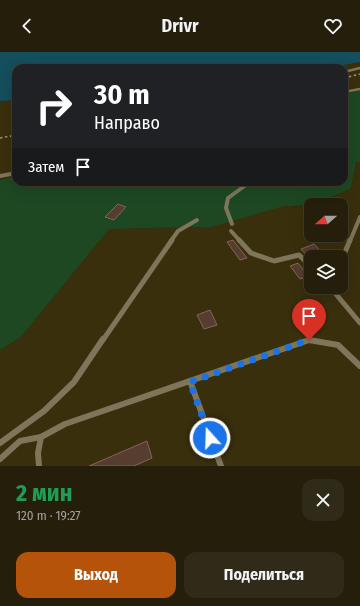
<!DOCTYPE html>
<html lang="ru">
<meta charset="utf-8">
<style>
:root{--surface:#241e0b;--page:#302b19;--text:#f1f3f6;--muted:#a3a29d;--line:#413c2c;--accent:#b45309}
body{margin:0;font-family:"Fira Sans Condensed",sans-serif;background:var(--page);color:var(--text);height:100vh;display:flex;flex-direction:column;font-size:15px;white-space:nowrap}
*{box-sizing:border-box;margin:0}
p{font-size:13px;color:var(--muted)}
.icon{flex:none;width:22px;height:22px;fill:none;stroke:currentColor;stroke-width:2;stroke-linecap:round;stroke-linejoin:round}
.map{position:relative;height:414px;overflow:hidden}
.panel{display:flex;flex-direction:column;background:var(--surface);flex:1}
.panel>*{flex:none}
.hud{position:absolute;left:12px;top:12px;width:336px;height:122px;border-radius:12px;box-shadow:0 4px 16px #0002,0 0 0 1px var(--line);background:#202124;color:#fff;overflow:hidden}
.needle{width:26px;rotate:249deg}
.tools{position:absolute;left:304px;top:146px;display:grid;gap:8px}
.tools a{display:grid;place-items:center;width:44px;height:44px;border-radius:8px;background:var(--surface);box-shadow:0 4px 16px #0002,0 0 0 1px var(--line);font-size:20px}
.pin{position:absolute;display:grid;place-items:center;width:34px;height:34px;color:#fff;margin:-41px -17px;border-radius:50% 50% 50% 0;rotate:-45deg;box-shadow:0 0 4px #0007}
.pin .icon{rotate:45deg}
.me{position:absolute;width:44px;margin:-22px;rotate:340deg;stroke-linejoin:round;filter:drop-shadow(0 0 3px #0008)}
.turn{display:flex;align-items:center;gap:14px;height:84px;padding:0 16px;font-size:18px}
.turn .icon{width:52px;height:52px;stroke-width:2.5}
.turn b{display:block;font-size:28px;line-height:34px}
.then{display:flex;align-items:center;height:38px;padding:0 16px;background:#0003;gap:8px;font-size:15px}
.round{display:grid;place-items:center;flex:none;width:42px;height:42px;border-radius:12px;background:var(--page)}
.headline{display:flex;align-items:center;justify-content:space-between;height:68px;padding:0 16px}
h1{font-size:24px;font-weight:700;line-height:30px;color:#1e9e55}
.action{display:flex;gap:8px;margin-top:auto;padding:8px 16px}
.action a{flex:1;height:46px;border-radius:12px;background:var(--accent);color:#fff;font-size:16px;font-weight:700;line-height:46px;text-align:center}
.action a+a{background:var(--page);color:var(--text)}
header{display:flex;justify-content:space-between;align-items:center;height:52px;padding:0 16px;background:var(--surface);font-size:18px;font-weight:700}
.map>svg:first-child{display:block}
.built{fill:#392f0d;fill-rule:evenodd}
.green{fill:#1d4822}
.water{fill:#154e5c}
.building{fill:#563d30;stroke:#826659}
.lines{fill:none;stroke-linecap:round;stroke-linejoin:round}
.lane-far3{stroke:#7e755a;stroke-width:2.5}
.lane-far2{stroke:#7e755a;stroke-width:4}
.lane-far1{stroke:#7e755a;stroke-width:5}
.lane{stroke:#7e755a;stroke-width:6}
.rail{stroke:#999380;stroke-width:1.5;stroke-dasharray:2.5 2.5;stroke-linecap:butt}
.route{stroke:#1a73e8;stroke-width:7;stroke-dasharray:0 12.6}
</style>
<header><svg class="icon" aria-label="back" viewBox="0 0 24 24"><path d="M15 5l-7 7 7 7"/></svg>Drivr<svg class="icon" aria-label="heart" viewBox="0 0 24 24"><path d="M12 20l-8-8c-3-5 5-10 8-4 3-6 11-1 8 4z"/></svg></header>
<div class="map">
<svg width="360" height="414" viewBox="0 0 360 414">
<rect width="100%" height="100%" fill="#30280f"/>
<g class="built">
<polygon points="360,10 360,39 344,42 344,16 328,16"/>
<polygon points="16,48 16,124 0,128 0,49"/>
<path d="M356 110H360V414H0V298L21 285 109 177 193 175 208 176 285 154 295 155 329 147 351 136ZM311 153H341V183H311ZM311 205H341V235H311Z"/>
</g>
<path class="green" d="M360 39V110H356L351 136C331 146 308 156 285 154L208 176 193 175 109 177 21 285 0 298V128L16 124V130H344V42Z"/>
<polygon class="water" points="0,0 360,0 360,10 328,16 16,16 16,48 0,49"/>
<g class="building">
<polygon points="118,152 126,155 114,168 105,165"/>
<polygon points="233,188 247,206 240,208 227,190"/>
<polygon points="314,192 326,205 308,205 301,197"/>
<polygon points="298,211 308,224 300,227 290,214"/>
<polygon points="210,258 217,273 204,277 197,263"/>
<polygon points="147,389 152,406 134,414 89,414"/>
</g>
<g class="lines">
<g class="lane-far3">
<polyline points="344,20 360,16"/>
<polyline points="344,40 360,37"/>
</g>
<g class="lane-far2">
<polyline points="0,124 16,121"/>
<polyline points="232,172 226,156 228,146 250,130"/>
<polyline points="231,179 240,189"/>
<polyline points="171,189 178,179 197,168"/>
<polyline points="350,189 360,165"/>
</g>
<g class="lane-far1">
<polyline points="239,188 251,201 274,209 299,203 311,215"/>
<polyline points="341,210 350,188"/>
<polyline points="330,235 360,271"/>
<polyline points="103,288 172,188"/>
<polyline points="308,288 311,288"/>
</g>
<g class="lane">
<polyline points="190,329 221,414"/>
<polyline points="0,391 44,359 74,330 103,287"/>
<polyline points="0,407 20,389 41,385"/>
<polyline points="39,414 38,401 41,385 65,372 309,288 338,293 360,314"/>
</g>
<g class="rail">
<polyline points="344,26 360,22"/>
<polyline points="0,86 16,83"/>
</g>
</g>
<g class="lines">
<polyline class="route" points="210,386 190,330 309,288"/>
</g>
</svg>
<div class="tools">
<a><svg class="needle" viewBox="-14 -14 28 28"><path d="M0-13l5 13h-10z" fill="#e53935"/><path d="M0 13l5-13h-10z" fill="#a3a29d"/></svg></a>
<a><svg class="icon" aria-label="layers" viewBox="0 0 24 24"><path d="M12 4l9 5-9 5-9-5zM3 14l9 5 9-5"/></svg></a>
</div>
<div class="pin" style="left:309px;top:288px;background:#d93025"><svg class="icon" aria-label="arrive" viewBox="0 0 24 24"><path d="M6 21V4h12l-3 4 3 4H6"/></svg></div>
<svg class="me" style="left:210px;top:386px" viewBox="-20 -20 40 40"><circle r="17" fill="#1a73e8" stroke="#fff" stroke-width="3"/><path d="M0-11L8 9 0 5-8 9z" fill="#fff"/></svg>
<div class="hud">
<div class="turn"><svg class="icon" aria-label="right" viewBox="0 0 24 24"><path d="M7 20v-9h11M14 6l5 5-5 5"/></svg><div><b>30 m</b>Направо</div></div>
<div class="then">Затем<svg class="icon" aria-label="arrive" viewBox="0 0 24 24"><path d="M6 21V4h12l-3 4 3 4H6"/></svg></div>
</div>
</div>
<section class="panel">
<div class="headline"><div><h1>2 мин</h1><p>120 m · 19:27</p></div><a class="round"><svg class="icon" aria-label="close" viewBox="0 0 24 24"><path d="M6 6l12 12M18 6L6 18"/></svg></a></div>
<div class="action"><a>Выход</a><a>Поделиться</a></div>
</section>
